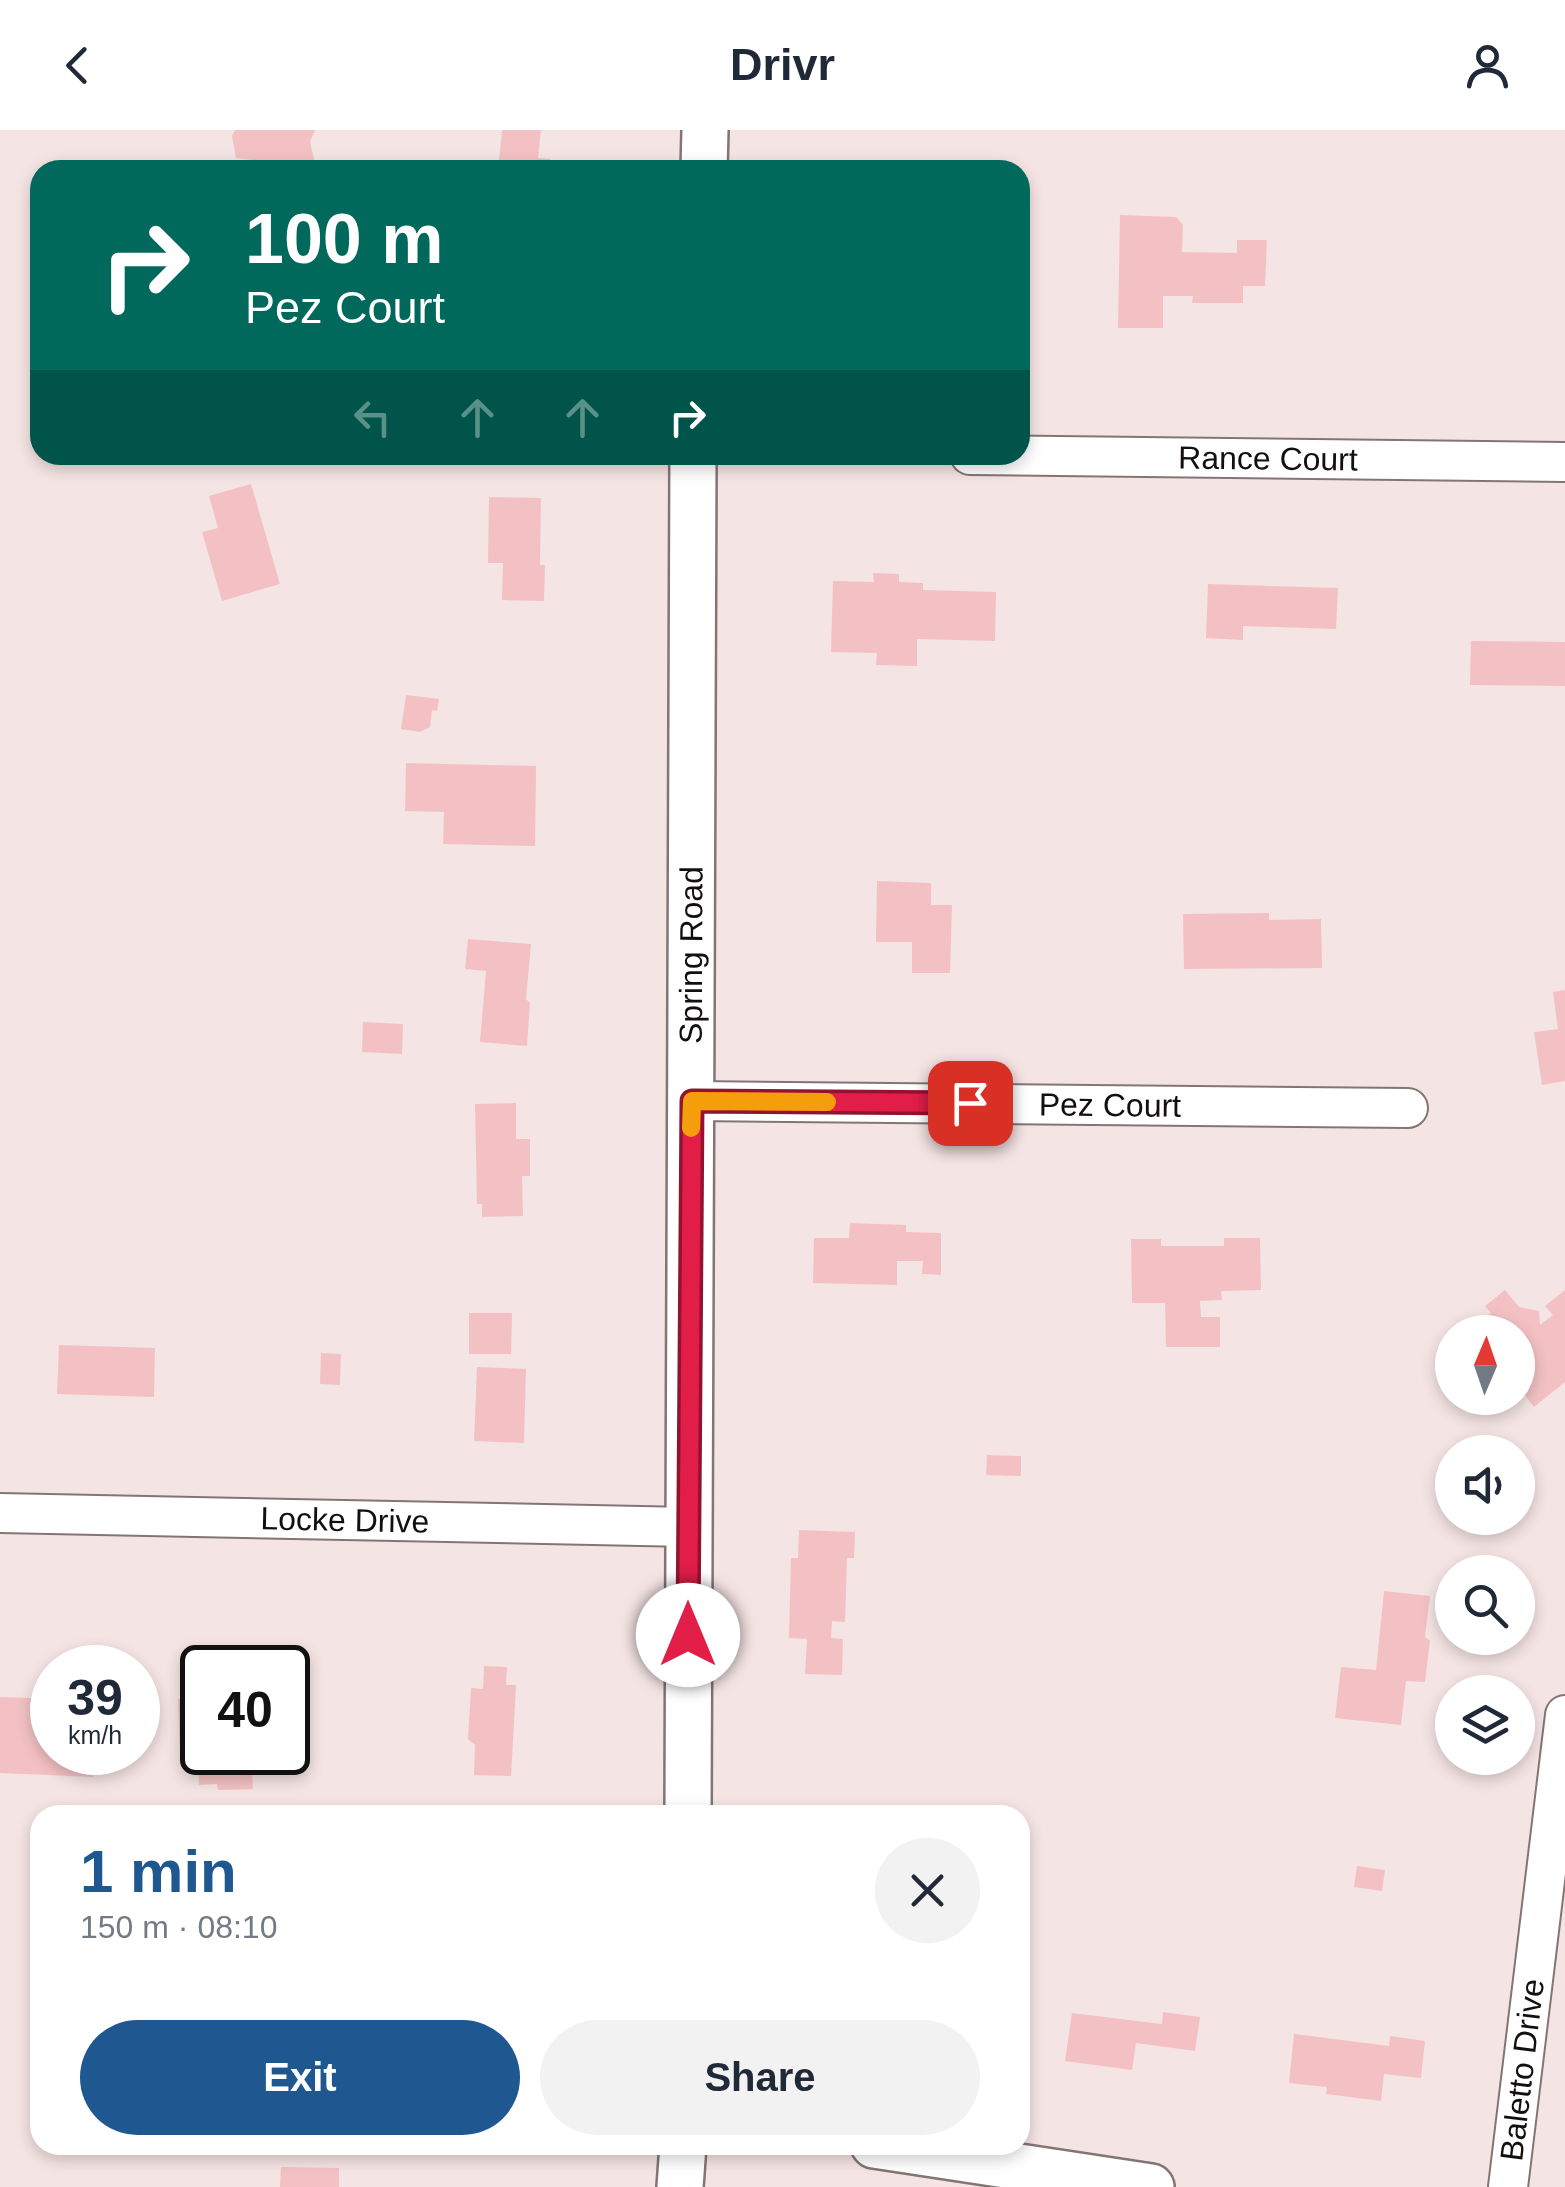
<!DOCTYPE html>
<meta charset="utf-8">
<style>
:root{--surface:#fff;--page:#f2f2f3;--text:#1f2937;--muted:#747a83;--accent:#1f5890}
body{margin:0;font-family:Arial,sans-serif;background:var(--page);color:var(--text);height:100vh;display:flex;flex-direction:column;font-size:38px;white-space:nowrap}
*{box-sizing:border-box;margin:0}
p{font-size:32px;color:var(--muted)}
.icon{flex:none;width:55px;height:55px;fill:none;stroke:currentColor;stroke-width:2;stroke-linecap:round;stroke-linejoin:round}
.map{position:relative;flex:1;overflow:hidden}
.sheet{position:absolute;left:30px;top:1675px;width:1000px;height:350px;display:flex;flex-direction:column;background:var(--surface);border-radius:30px;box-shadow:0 5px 15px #0003}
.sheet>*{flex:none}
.hud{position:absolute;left:30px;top:30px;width:1000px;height:305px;border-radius:30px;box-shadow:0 5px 15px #0003;background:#00695c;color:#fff;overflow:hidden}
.needle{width:65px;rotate:2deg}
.fabs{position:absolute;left:1435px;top:1185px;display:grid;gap:20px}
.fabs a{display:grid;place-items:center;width:100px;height:100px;border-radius:50%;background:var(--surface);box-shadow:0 5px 15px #0003;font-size:50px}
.speed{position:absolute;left:30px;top:1515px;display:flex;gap:20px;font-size:50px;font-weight:700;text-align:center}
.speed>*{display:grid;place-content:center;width:130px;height:130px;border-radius:50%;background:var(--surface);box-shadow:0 5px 15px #0003;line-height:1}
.speed small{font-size:25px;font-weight:400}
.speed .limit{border:5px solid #111;border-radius:15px;background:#fff;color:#111}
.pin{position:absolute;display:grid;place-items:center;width:85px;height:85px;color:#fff;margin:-42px;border-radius:20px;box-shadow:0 5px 15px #0006}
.me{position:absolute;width:110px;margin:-55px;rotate:0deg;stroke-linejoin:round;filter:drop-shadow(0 0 8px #0008)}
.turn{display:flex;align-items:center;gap:35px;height:210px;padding:0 50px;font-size:45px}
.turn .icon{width:130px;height:130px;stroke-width:2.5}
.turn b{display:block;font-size:70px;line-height:85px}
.lanes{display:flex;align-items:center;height:95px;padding:0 50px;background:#0003;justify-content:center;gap:50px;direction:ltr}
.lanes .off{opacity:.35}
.round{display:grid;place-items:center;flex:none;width:105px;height:105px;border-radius:52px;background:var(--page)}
.headline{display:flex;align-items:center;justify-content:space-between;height:170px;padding:0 50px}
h1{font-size:60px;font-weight:800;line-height:75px;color:var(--accent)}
.cta{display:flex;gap:20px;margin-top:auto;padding:20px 50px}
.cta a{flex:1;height:115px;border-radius:60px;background:var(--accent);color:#fff;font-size:40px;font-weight:800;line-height:115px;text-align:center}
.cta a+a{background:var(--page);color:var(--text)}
header{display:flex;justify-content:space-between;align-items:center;height:130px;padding:0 50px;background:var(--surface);font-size:45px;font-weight:800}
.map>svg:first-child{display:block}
.building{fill:#f3c1c3}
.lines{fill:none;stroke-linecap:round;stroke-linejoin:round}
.minor-casing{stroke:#847575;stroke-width:42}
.tertiary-casing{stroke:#847575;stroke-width:50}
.minor{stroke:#fff;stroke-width:38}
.tertiary{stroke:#fff;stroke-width:45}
.route-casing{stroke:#92132f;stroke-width:25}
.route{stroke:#e11d48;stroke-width:18}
.slow{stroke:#f59e0b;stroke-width:18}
.labels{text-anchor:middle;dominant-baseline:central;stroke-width:9;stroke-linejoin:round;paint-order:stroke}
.street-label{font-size:32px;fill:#140f0f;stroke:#fff}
</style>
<header><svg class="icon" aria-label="back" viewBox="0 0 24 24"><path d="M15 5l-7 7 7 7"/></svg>Drivr<svg class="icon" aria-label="person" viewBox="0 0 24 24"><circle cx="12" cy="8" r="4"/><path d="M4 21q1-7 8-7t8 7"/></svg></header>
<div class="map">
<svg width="1565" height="2057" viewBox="0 0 1565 2057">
<rect width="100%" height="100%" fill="#f5e4e4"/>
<g class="building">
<polygon points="235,0 315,0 310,12 316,38 236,28 232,6"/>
<polygon points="502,0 541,0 538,28 550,29 549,40 498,40"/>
<polygon points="1120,85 1176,87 1183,95 1182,122 1237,123 1237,110 1267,110 1265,156 1243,156 1243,173 1192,173 1193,166 1163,166 1163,198 1118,198"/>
<polygon points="251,354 280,454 222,471 202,402 218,398 209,366"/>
<polygon points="489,367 541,368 540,435 545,435 544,471 502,470 503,433 488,433"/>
<polygon points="873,443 899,444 899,452 923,453 923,460 996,462 995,511 917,509 917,536 876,535 877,523 831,522 833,451 874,452"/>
<polygon points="1208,454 1338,458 1336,499 1243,496 1243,510 1206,508"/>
<polygon points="1471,511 1565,512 1565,556 1470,555"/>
<polygon points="406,565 439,569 437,581 432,580 430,597 420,602 401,599"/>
<polygon points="406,633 536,636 535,716 443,714 444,682 405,681"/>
<polygon points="877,751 931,753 931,775 952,775 950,843 912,843 912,812 876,812"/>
<polygon points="1269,783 1269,790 1321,789 1322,838 1184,839 1183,784"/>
<polygon points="468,809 531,814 526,869 530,873 527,916 480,912 486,841 465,839"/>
<polygon points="1565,860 1565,951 1542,955 1534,902 1558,899 1553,862"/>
<polygon points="363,892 403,894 402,924 362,922"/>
<polygon points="516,973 516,1009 530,1009 530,1046 522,1046 523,1086 482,1087 482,1074 477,1074 475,974"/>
<polygon points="850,1093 906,1095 906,1102 941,1103 941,1145 922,1144 923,1131 897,1131 897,1155 813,1153 814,1108 849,1108"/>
<polygon points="1224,1108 1260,1108 1261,1160 1221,1161 1222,1170 1200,1171 1201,1187 1220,1187 1220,1217 1166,1217 1165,1173 1132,1173 1131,1109 1161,1109 1161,1116 1224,1116"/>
<polygon points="1505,1160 1519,1177 1539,1181 1540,1195 1553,1185 1545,1176 1565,1160 1565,1252 1534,1277 1518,1256 1518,1202 1474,1202 1471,1198 1491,1183 1485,1176"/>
<polygon points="469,1183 512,1183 511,1224 469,1224"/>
<polygon points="59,1215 155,1218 154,1267 57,1264"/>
<polygon points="321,1223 341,1224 340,1255 320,1254"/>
<polygon points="477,1237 526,1239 524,1313 474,1311"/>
<polygon points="987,1325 1021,1326 1021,1346 986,1345"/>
<polygon points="799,1400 855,1402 854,1428 847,1428 845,1492 832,1491 831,1508 843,1509 842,1545 805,1544 807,1509 789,1508 791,1428 798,1428"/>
<polygon points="1384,1461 1430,1466 1425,1507 1430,1511 1425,1552 1406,1551 1401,1595 1335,1588 1341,1537 1376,1540"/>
<polygon points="248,1531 248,1538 208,1538 207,1533"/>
<polygon points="484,1536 507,1537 506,1555 516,1555 511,1646 474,1645 475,1615 468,1609 471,1558 483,1559"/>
<polygon points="0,1567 36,1568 35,1576 52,1577 52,1622 94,1622 93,1647 0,1643"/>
<polygon points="202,1568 202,1622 251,1622 253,1659 218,1660 217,1654 199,1655 198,1623 180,1624 178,1569"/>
<polygon points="1357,1736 1385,1740 1382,1761 1354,1757"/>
<polygon points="1163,1882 1200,1887 1195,1921 1136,1913 1132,1940 1065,1931 1072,1883 1162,1894"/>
<polygon points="1294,1904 1389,1916 1390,1906 1425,1911 1421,1948 1384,1944 1381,1971 1326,1964 1327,1957 1289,1953"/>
<polygon points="281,2037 339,2038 339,2057 280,2057"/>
</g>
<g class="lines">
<defs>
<g id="minor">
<path id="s1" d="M970 325 1565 332"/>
<path id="s2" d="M692 971 1408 978"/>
<path id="s3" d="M0 1383 689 1397"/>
<path id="s4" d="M1508 2057 1565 1585"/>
</g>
<g id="tertiary">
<polyline points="704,40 705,0"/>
<path id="s5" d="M688 1685 693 325"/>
<polyline points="874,2015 1151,2057"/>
<polyline points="680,2057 683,2015"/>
</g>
</defs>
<use href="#minor" class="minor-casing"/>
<use href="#tertiary" class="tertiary-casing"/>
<use href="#minor" class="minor"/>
<use href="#tertiary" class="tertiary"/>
</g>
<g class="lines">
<defs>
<polyline id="route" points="688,1505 692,971 970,973"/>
</defs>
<use href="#route" class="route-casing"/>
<use href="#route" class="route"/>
<polyline class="slow" points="691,998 692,971 827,972"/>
</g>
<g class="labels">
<g class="street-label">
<text stroke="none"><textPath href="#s1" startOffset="298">Rance Court</textPath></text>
<text stroke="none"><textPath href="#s5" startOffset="860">Spring Road</textPath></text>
<text stroke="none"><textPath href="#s2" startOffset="418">Pez Court</textPath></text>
<text stroke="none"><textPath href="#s3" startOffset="345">Locke Drive</textPath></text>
<text stroke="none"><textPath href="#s4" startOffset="118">Baletto Drive</textPath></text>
</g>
</g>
</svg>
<div class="fabs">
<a><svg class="needle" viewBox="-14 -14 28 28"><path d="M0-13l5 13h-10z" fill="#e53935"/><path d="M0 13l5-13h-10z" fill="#747a83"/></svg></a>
<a><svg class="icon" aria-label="sound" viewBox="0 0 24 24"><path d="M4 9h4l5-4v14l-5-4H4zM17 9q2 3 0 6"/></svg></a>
<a><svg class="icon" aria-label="search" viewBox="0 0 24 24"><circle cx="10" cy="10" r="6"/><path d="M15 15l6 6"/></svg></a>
<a><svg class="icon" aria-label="layers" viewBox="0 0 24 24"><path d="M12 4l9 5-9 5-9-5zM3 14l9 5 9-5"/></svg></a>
</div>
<div class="speed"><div>39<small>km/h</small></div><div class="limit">40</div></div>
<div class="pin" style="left:970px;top:973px;background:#d93025"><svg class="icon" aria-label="arrive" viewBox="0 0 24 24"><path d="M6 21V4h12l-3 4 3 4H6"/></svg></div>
<svg class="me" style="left:688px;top:1505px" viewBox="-20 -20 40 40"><circle r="19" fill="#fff"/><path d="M0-13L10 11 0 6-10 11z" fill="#e11d48"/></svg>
<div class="hud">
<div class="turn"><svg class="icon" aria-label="right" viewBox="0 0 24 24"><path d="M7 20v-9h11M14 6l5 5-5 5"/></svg><div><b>100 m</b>Pez Court</div></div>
<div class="lanes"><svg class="icon off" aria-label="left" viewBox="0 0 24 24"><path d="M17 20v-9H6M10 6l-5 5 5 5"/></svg><svg class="icon off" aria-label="ahead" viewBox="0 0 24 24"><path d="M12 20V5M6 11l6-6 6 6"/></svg><svg class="icon off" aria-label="ahead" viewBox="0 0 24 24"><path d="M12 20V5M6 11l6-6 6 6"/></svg><svg class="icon" aria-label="right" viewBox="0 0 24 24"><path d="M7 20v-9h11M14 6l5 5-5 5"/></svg></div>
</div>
<section class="sheet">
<div class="headline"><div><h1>1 min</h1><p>150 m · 08:10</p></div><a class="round"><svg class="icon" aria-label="close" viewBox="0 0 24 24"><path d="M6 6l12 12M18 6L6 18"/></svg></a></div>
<div class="cta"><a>Exit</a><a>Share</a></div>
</section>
</div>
